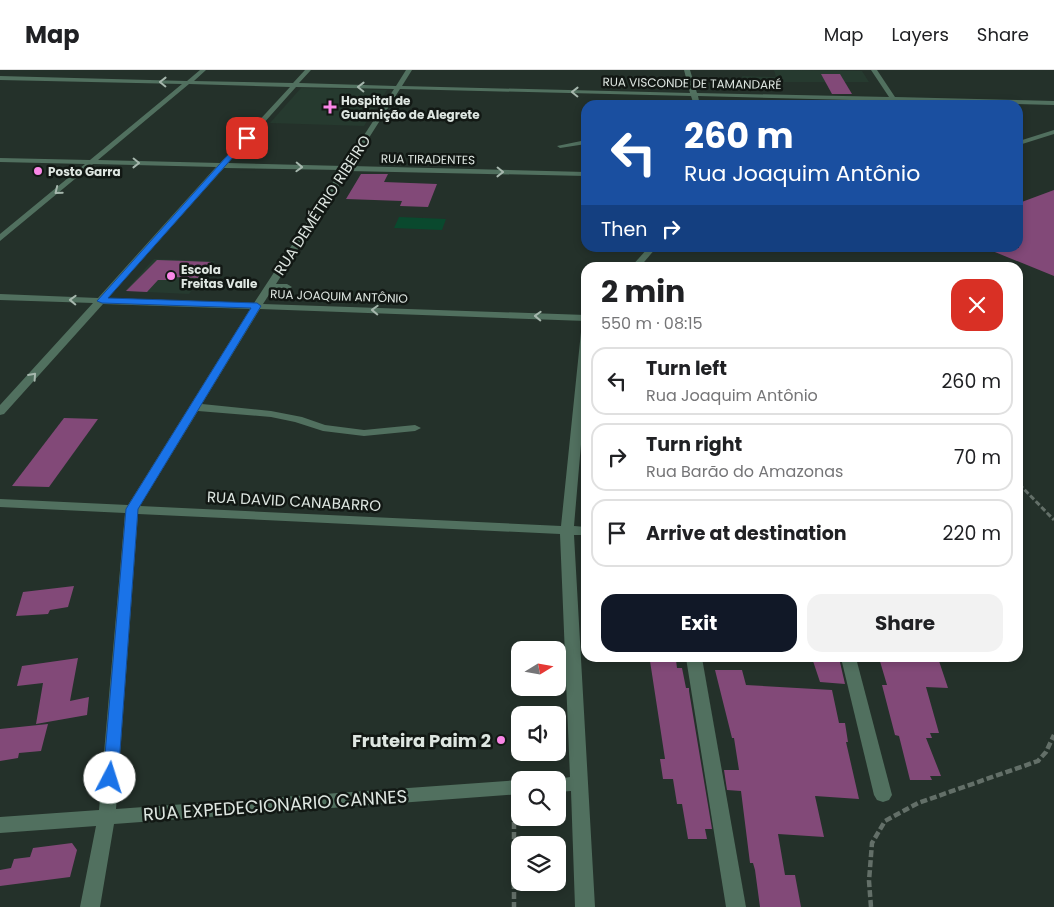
<!DOCTYPE html>
<meta charset="utf-8">
<style>
:root{--surface:#fff;--page:#f2f2f2;--text:#202124;--muted:#757577;--line:#e0e0e0;--accent:#111827}
body{margin:0;font-family:Poppins,sans-serif;background:var(--page);color:var(--text);height:100vh;display:flex;flex-direction:column;font-size:19px;white-space:nowrap}
*{box-sizing:border-box;margin:0}
p{font-size:16px;color:var(--muted)}
.icon{flex:none;width:28px;height:28px;fill:none;stroke:currentColor;stroke-width:2;stroke-linecap:round;stroke-linejoin:round}
.map{position:relative;flex:1;overflow:hidden}
.panel{position:absolute;left:581px;top:192px;width:442px;height:400px;display:flex;flex-direction:column;background:var(--surface);border-radius:15px;box-shadow:0 2px 8px #0003}
.panel>*{flex:none}
.hud{position:absolute;left:581px;top:30px;width:442px;height:152px;border-radius:15px;box-shadow:0 2px 8px #0003;background:#1a4fa0;color:#fff;overflow:hidden}
.needle{width:32px;rotate:79deg}
.controls{position:absolute;left:511px;top:571px;display:grid;gap:10px}
.controls a{display:grid;place-items:center;width:55px;height:55px;border-radius:10px;background:var(--surface);box-shadow:0 2px 8px #0003;font-size:25px}
.pin{position:absolute;display:grid;place-items:center;width:42px;height:42px;color:#fff;margin:-21px;border-radius:10px;box-shadow:0 2px 8px #0006}
.me{position:absolute;width:55px;margin:-28px;rotate:5deg;stroke-linejoin:round;filter:drop-shadow(0 0 4px #0008)}
.turn{display:flex;align-items:center;gap:18px;height:105px;padding:0 20px;font-size:22px}
.turn .icon{width:65px;height:65px;stroke-width:2.5}
.turn b{display:block;font-size:35px;line-height:42px}
.then{display:flex;align-items:center;height:48px;padding:0 20px;background:#0003;gap:10px;font-size:19px}
.round{display:grid;place-items:center;flex:none;width:52px;height:52px;border-radius:15px;background:var(--page)}
.headline{display:flex;align-items:center;justify-content:space-between;height:85px;padding:0 20px}
h1{font-size:30px;font-weight:700;line-height:38px}
.button{display:flex;gap:10px;margin-top:auto;padding:10px 20px}
.button a{flex:1;height:58px;border-radius:15px;background:var(--accent);color:#fff;font-size:20px;font-weight:700;line-height:58px;text-align:center}
.button a+a{background:var(--page);color:var(--text)}
ul{padding:0;list-style:none}
li{display:flex;align-items:center;gap:15px;height:68px;margin:0 10px 8px;padding:0 10px;border:2px solid var(--line);border-radius:15px}
li div{flex:1}
li b{display:block;font-size:19px}
li em{font-style:normal}
header{display:flex;align-items:center;gap:30px;box-sizing:border-box;height:70px;padding:0 25px;background:var(--surface);border-bottom:1px solid var(--line)}
header strong{font-size:24px}
nav{display:flex;gap:28px;margin-inline-start:auto;font-size:18px}
.map>svg:first-child{display:block}
.built{fill:#263a2f}
.green{fill:#0a492e}
.building{fill:#824978}
.lines{fill:none;stroke-linecap:round;stroke-linejoin:round}
.path-far1{stroke:#636f68;stroke-width:3;stroke-dasharray:5.5 2.5;stroke-linecap:butt}
.path{stroke:#636f68;stroke-width:4.5;stroke-dasharray:7 3;stroke-linecap:butt}
.minor{fill:#51705f;fill-rule:evenodd}
.oneway{stroke:#a6b7ad}
.route{fill:#1a73e8;stroke:#114b97}
.poi-dot{fill:#fa87e7;stroke:#121814;stroke-width:2}
.labels{text-anchor:middle;dominant-baseline:central;stroke-width:5;stroke-linejoin:round;paint-order:stroke}
.far-street-label{font-size:12px;fill:#dee6e1;stroke:#121814}
.far-poi-label{font-size:12px;font-weight:bold;fill:#dee6e1;stroke:#121814;text-anchor:start}
.street-label{font-size:15px;fill:#dee6e1;stroke:#121814}
.near-poi-label{font-size:18px;font-weight:bold;fill:#dee6e1;stroke:#121814;text-anchor:end}
.near-street-label{font-size:18px;fill:#dee6e1;stroke:#121814}
</style>
<header>
<strong>Map</strong>
<nav><a>Map</a><a>Layers</a><a>Share</a></nav>
</header>
<div class="map">
<svg width="1054" height="837" viewBox="0 0 1054 837">
<rect width="100%" height="100%" fill="#24312a"/>
<g class="built">
<polygon points="774,0 862,1 869,12 743,12 742,6 776,7"/>
<polygon points="301,18 387,20 364,56 270,53"/>
<polygon points="154,189 215,191 189,224 125,221"/>
</g>
<polygon class="green" points="399,147 446,149 442,160 394,158"/>
<g class="building">
<polygon points="821,4 840,4 852,24 832,24"/>
<polygon points="361,104 388,104 384,112 437,114 428,137 400,136 402,131 346,129"/>
<polygon points="1054,120 1054,206 985,178 1019,178 1019,133"/>
<polygon points="157,190 186,191 211,192 198,208 172,207 170,210 158,210 147,222 126,221"/>
<polygon points="64,348 98,349 49,417 12,416"/>
<polygon points="74,516 68,537 50,540 48,544 16,546 23,522"/>
<polygon points="78,588 70,631 89,627 87,645 36,654 43,613 17,616 22,596"/>
<polygon points="812,588 839,588 845,614 820,612"/>
<polygon points="879,588 938,588 948,618 926,617 939,663 930,663 932,668 926,668 941,706 930,706 932,710 910,710 899,666 895,665 882,615 887,615"/>
<polygon points="676,590 677,598 682,598 686,618 689,618 689,621 712,759 705,759 707,769 688,769 682,734 677,734 673,709 663,709 660,689 665,689 650,591"/>
<polygon points="715,600 742,600 746,615 832,620 839,653 845,653 848,672 846,672 859,729 815,726 824,767 778,764 785,805 795,805 801,837 760,837 755,800 753,793 750,793 741,721 727,720 724,700 739,700 734,668 732,668"/>
<polygon points="48,654 41,681 19,683 18,688 0,691 0,659"/>
<polygon points="72,773 77,780 70,807 0,816 0,800 11,798 14,789 30,787 33,778"/>
</g>
<g class="lines">
<polyline class="path-far1" points="1019,414 1054,450"/>
<g class="path">
<polyline points="514,742 514,837"/>
<polyline points="871,837 869,811 872,773 885,751 918,733 1038,691 1046,682 1054,665"/>
</g>
<g class="minor">
<path d="M200 0H206L194 11 293 13 305 0H311L299 13 396 16 406 0H412L402 16 690 23 684 0H690L697 23 889 27 871 0H877L895 27 1054 31V35L898 31 900 35H894L891 31 698 26 700 35H694L691 26 400 19 351 96 586 102V106L348 101 276 214H287L292 217 287 220H272L263 234 586 245V251L260 239 202 334 271 341 302 347 325 355 364 360 415 355 421 358 415 361 364 366 323 361 295 352 271 347 198 341 140 436 561 456 581 262 586 259V316L574 456 586 457V465H574L595 837H575L571 721 558 722V710H552L570 707 560 464 138 444 116 739 520 710V724L114 754 100 837H80L96 756 0 763V747L99 740 125 443 0 437V429L128 435 250 239 103 234 4 344 0 345V335L93 233 0 230V224L98 228 216 97 93 94 0 171V164L85 94 0 92V88L90 90 182 14 0 10V6L187 11ZM189 14 290 17 220 93 98 90ZM296 17 394 19 344 96 228 93ZM224 98 341 100 254 233 108 228Z"/>
<polygon points="1054,60 1054,64 1019,75 1019,71"/>
<polygon points="586,70 586,74 560,78 557,76"/>
<polygon points="648,178 656,178 639,198 630,198"/>
<polygon points="686,588 702,588 746,837 726,837"/>
<polygon points="841,588 856,588 892,725 889,730 883,732 877,730 874,725"/>
</g>
</g>
<defs><path id="oneway-chevron" d="M-2-3.5L2.5 0L-2 3.5" fill="none" stroke-width="1.6" stroke-linecap="round" stroke-linejoin="round" transform="scale(1.25)"/></defs>
<g class="oneway">
<use href="#oneway-chevron" transform="translate(163 12) rotate(-179)"/>
<use href="#oneway-chevron" transform="translate(361 17) rotate(-179)"/>
<use href="#oneway-chevron" transform="translate(575 22) rotate(-179)"/>
<use href="#oneway-chevron" transform="translate(136 93) rotate(1)"/>
<use href="#oneway-chevron" transform="translate(299 97) rotate(2)"/>
<use href="#oneway-chevron" transform="translate(500 102) rotate(1)"/>
<use href="#oneway-chevron" transform="translate(58 121) rotate(141)"/>
<use href="#oneway-chevron" transform="translate(73 230) rotate(-178)"/>
<use href="#oneway-chevron" transform="translate(375 240) rotate(-178)"/>
<use href="#oneway-chevron" transform="translate(538 246) rotate(-178)"/>
<use href="#oneway-chevron" transform="translate(33 306) rotate(-48)"/>
</g>
<polygon class="route" points="244,67 250,68 108,228 257,233 261,236 138,439 118,708 116,713 110,714 105,713 103,708 126,439 251,238 102,233 97,231"/>
<g class="poi-dot">
<path d="M327.5 29.5h5v5h5v5h-5v5h-5v-5h-5v-5h5z"/>
<circle cx="38" cy="101" r="5"/>
<circle cx="171" cy="206" r="5"/>
<circle cx="501" cy="670" r="5"/>
</g>
<g class="labels">
<g class="far-street-label">
<text transform="translate(692 13) rotate(1)">RUA VISCONDE DE TAMANDARÉ</text>
<text transform="translate(428 89) rotate(1)">RUA TIRADENTES</text>
<text transform="translate(339 226) rotate(2)">RUA JOAQUIM ANTÔNIO</text>
</g>
<g class="far-poi-label">
<text x="341" y="30">Hospital de<tspan x="341" dy="14">Guarnição de Alegrete</tspan></text>
<text x="48" y="101">Posto Garra</text>
<text x="181" y="199">Escola<tspan x="181" dy="14">Freitas Valle</tspan></text>
</g>
<g class="street-label">
<text transform="translate(322 135) rotate(-57)">RUA DEMÉTRIO RIBEIRO</text>
<text transform="translate(294 431) rotate(3)">RUA DAVID CANABARRO</text>
</g>
<g class="near-poi-label">
<text x="491" y="670">Fruteira Paim 2</text>
</g>
<g class="near-street-label">
<text transform="translate(275 735) rotate(-4)">RUA EXPEDECIONARIO CANNES</text>
</g>
</g>
</svg>
<div class="controls">
<a><svg class="needle" viewBox="-14 -14 28 28"><path d="M0-13l5 13h-10z" fill="#e53935"/><path d="M0 13l5-13h-10z" fill="#757577"/></svg></a>
<a><svg class="icon" aria-label="sound" viewBox="0 0 24 24"><path d="M4 9h4l5-4v14l-5-4H4zM17 9q2 3 0 6"/></svg></a>
<a><svg class="icon" aria-label="search" viewBox="0 0 24 24"><circle cx="10" cy="10" r="6"/><path d="M15 15l6 6"/></svg></a>
<a><svg class="icon" aria-label="layers" viewBox="0 0 24 24"><path d="M12 4l9 5-9 5-9-5zM3 14l9 5 9-5"/></svg></a>
</div>
<div class="pin" style="left:247px;top:68px;background:#d93025"><svg class="icon" aria-label="arrive" viewBox="0 0 24 24"><path d="M6 21V4h12l-3 4 3 4H6"/></svg></div>
<svg class="me" style="left:110px;top:708px" viewBox="-20 -20 40 40"><circle r="19" fill="#fff"/><path d="M0-13L10 11 0 6-10 11z" fill="#1a73e8"/></svg>
<div class="hud">
<div class="turn"><svg class="icon" aria-label="left" viewBox="0 0 24 24"><path d="M17 20v-9H6M10 6l-5 5 5 5"/></svg><div><b>260 m</b>Rua Joaquim Antônio</div></div>
<div class="then">Then<svg class="icon" aria-label="right" viewBox="0 0 24 24"><path d="M7 20v-9h11M14 6l5 5-5 5"/></svg></div>
</div>
<section class="panel">
<div class="headline"><div><h1>2 min</h1><p>550 m · 08:15</p></div><a class="round" style="background:#d93025;color:#fff"><svg class="icon" aria-label="close" viewBox="0 0 24 24"><path d="M6 6l12 12M18 6L6 18"/></svg></a></div>
<ul>
<li><svg class="icon" aria-label="left" viewBox="0 0 24 24"><path d="M17 20v-9H6M10 6l-5 5 5 5"/></svg><div><b>Turn left</b><p>Rua Joaquim Antônio</p></div><em>260 m</em></li>
<li><svg class="icon" aria-label="right" viewBox="0 0 24 24"><path d="M7 20v-9h11M14 6l5 5-5 5"/></svg><div><b>Turn right</b><p>Rua Barão do Amazonas</p></div><em>70 m</em></li>
<li><svg class="icon" aria-label="arrive" viewBox="0 0 24 24"><path d="M6 21V4h12l-3 4 3 4H6"/></svg><div><b>Arrive at destination</b></div><em>220 m</em></li>
</ul>
<div class="button"><a>Exit</a><a>Share</a></div>
</section>
</div>
